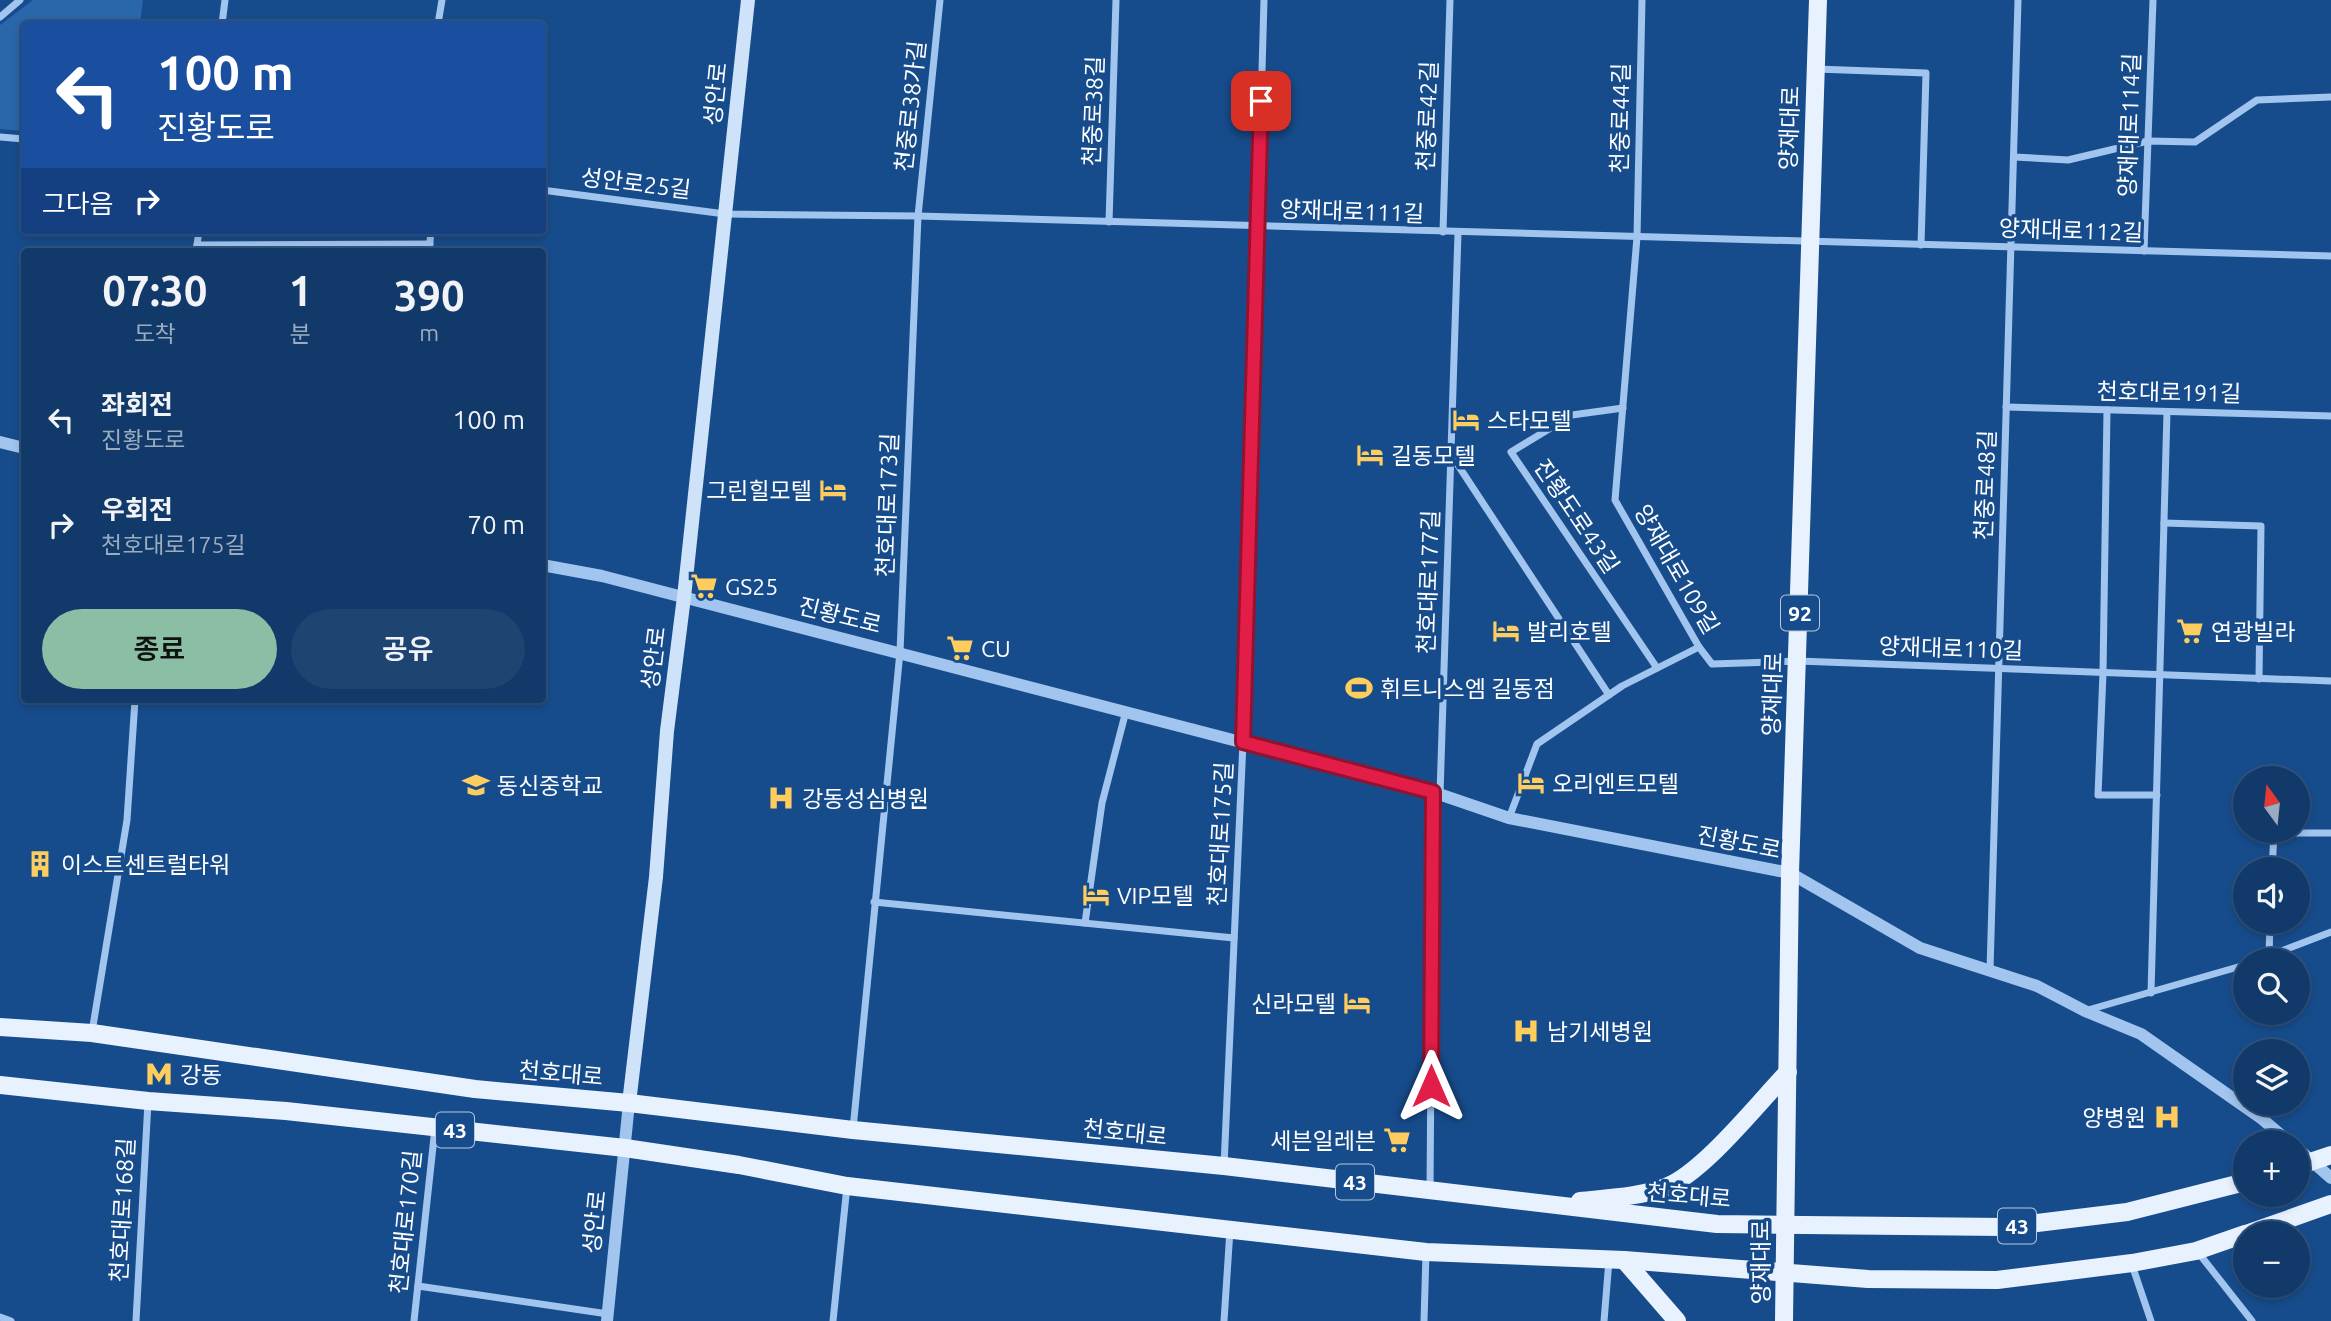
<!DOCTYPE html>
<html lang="ko">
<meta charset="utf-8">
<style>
:root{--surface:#113969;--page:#1e4471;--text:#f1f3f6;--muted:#9cacc0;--line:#30537d;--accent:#8abfa5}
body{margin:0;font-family:Ubuntu,"Noto Sans KR",sans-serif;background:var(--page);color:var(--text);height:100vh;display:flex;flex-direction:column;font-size:26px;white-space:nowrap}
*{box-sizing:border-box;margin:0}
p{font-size:23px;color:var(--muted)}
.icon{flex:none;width:38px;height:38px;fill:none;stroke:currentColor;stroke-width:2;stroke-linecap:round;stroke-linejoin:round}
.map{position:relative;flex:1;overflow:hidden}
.drawer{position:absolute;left:21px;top:248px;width:525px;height:455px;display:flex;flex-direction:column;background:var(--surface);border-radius:7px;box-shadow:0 4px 10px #0003,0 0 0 2px var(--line)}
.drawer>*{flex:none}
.top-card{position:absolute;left:21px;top:21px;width:525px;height:214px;border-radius:7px;box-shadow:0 4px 10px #0003,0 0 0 2px var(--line);background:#1a4fa0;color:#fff;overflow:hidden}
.needle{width:46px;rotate:345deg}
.controls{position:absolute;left:2233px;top:766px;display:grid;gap:14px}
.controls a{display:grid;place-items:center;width:77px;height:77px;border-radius:50%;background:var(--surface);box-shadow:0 4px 10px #0003,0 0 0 2px var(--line);font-size:35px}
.pin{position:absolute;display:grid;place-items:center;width:60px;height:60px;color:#fff;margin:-30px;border-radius:14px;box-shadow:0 4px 10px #0006}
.me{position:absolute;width:77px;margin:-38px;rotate:0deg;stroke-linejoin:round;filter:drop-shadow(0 0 5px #0008)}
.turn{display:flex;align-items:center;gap:24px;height:147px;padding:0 21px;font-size:32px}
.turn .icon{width:91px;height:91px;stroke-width:2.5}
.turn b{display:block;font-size:49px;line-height:60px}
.then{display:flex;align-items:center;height:66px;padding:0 21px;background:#0003;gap:14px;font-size:26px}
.eta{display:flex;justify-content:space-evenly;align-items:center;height:119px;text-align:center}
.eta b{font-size:42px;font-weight:600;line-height:49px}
.cta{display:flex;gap:14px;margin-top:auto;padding:14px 21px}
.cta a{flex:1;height:80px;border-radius:42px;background:var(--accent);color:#111;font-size:28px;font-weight:600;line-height:80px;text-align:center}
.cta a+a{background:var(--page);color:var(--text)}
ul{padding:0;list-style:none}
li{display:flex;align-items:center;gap:21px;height:105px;padding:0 21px}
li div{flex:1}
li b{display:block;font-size:26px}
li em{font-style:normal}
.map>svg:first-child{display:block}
.green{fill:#2966aa}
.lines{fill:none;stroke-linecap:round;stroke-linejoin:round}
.minor{stroke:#a1c5ef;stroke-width:7}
.tertiary{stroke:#a1c5ef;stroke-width:12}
.secondary{stroke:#cee2fa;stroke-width:14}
.primary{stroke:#e8f2ff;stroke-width:18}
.route-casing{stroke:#92132f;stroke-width:18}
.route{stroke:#e11d48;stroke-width:12}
.labels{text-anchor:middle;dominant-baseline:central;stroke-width:7;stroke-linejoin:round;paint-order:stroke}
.shield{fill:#174c8c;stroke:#b9c9dc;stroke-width:2}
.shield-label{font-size:21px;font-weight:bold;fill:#fff}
.street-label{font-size:23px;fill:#fff;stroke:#174c8c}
.poi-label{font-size:23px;fill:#fff;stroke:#174c8c;text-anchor:start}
</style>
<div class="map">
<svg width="2331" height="1321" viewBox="0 0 2331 1321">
<rect width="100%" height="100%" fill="#174c8c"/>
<polygon class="green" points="33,0 143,0 140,24 24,24 24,131 0,129 0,25"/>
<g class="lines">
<g class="minor">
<polyline points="1642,0 1637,237 1615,500 1699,647 1712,664 1798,661 2331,681"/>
<polyline points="0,17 20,0"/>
<polyline points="222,24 225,0"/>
<polyline points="438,24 442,0"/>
<polyline points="1816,69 1926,73 1921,245"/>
<polyline points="0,137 24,139"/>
<polyline points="2014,157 2068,160 2148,141 2195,142 2257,100 2331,97"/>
<polyline points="542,190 725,214 918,216 2331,256"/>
<polyline points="1109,222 1116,0"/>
<polyline points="1443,232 1450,0"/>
<polyline points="197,245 430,244"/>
<polyline points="2144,251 2153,0"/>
<polyline points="196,252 199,231"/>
<polyline points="429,252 431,231"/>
<polyline points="2006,407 2331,416"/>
<polyline points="1623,408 1572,415 1511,452 1657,668"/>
<polyline points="2107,410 2103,673 2098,795 2157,795"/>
<polyline points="1452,456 1609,695"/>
<polyline points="2164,523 2261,526 2259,679"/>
<polyline points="1440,794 1458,233"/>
<polyline points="1509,818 1537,744 1622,686 1699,647"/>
<polyline points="2272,870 2274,833 2331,833"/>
<polyline points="874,902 1234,938"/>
<polyline points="1085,923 1102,803 1126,711"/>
<polyline points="2269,956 2270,922"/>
<polyline points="2255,961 2331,932"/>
<polyline points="1990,970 2018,0"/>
<polyline points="2151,993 2167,412"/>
<polyline points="2088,1010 2245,965"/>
<polyline points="92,1032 127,820 135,700"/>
<polyline points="853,1129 900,652 918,216 940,0"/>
<polyline points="1224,1166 1243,742 1264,0"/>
<polyline points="1430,1191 1433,792"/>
<polyline points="2197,1251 2252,1321"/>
<polyline points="2132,1265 2151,1321"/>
<polyline points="418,1286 608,1314"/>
<polyline points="0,1317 11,1321"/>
<polyline points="136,1321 148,1102"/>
<polyline points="414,1321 435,1128"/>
<polyline points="833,1321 847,1186"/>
<polyline points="1224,1321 1230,1230"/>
<polyline points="1424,1321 1426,1253"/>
<polyline points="1604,1321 1609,1260"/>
</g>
<g class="tertiary">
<polyline points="0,442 24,448"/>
<polyline points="542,565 602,576 1433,792 1509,818 1790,873 1920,948 2037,986 2085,1011 2141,1034 2261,1118 2290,1143"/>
<polyline points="2298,1149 2331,1178"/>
<polyline points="607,1321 629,1103"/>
</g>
<polyline class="secondary" points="629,1103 656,877 667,731 684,597 748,0"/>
<g class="primary">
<polyline points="0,1027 92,1033 475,1089 629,1103 853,1130 1224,1166 1717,1224 2004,1227 2127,1212 2245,1182"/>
<polyline points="0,1085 148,1101 286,1111 625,1148 739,1165 847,1186 1426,1252 1624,1260 1868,1279 1997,1280 2132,1263 2196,1251 2245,1234"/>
<polyline points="2298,1166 2331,1155"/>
<path d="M1580 1201C1608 1198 1639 1197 1666 1187 1704 1172 1758 1103 1788 1072"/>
<polyline points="2246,1234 2331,1204"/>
<polyline points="1624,1260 1677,1321"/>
<polyline points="1784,1321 1790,873 1818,0"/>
</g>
</g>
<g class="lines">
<defs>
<polyline id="route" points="1261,101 1243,742 1433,792 1431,1086"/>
</defs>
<use href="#route" class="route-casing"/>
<use href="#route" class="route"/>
</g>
<defs>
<symbol id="hotel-bare" viewBox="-9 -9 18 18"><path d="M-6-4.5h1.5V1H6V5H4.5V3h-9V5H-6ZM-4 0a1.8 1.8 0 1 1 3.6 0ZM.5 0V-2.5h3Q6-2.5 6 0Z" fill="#ffcd5e" stroke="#174c8c" stroke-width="2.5" paint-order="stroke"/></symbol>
<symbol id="supermarket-bare" viewBox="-9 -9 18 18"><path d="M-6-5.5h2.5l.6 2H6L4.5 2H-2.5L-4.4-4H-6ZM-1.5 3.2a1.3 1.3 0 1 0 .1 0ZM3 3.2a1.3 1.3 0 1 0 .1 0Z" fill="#ffcd5e" stroke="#174c8c" stroke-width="2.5" paint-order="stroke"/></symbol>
<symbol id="stadium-bare" viewBox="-9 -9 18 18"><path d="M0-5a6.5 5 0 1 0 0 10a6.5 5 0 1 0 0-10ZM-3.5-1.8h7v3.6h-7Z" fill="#ffcd5e" stroke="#174c8c" stroke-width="2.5" paint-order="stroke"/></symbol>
<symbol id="school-bare" viewBox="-9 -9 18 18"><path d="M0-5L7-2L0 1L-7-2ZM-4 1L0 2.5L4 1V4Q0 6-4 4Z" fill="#ffcd5e" stroke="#174c8c" stroke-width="2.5" paint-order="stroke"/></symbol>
<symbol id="hospital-bare" viewBox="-9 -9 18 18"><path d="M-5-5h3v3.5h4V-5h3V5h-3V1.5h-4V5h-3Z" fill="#ffcd5e" stroke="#174c8c" stroke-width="2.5" paint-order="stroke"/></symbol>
<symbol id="building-bare" viewBox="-9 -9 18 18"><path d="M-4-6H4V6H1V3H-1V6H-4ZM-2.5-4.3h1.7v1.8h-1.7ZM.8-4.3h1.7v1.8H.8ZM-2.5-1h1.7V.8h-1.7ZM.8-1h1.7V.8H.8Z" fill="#ffcd5e" stroke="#174c8c" stroke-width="2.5" paint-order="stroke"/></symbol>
<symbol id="metro-bare" viewBox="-9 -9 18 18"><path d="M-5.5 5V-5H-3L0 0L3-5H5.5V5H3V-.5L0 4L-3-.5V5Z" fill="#ffcd5e" stroke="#174c8c" stroke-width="2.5" paint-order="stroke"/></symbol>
</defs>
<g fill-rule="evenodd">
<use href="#hotel-bare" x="1447" y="401" width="38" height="38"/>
<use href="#hotel-bare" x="1351" y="436" width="38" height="38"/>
<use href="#hotel-bare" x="814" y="471" width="38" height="38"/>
<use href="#supermarket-bare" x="685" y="567" width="38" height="38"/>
<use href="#hotel-bare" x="1487" y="612" width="38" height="38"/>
<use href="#supermarket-bare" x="2171" y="612" width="38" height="38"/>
<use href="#supermarket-bare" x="941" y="629" width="38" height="38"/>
<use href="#stadium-bare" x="1340" y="669" width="38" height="38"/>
<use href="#hotel-bare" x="1512" y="764" width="38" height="38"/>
<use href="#school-bare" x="457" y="766" width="38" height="38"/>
<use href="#hospital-bare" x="762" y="779" width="38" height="38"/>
<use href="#building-bare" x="21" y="845" width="38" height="38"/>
<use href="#hotel-bare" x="1077" y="876" width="38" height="38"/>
<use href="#hotel-bare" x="1338" y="984" width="38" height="38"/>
<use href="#hospital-bare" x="1507" y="1012" width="38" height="38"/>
<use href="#metro-bare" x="140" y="1055" width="38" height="38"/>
<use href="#hospital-bare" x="2148" y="1098" width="38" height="38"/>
<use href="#supermarket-bare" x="1378" y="1121" width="38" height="38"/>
</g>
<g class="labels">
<g class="shield">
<rect x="1781" y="595.5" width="38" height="35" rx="5"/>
<rect x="436" y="1112.5" width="38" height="35" rx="5"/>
<rect x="1336" y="1164.5" width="38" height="35" rx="5"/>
<rect x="1998" y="1208.5" width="38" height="35" rx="5"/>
</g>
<g class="shield-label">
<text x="1800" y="613">92</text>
<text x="455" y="1130">43</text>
<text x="1355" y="1182">43</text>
<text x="2017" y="1226">43</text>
</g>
<g class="street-label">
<text transform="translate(715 94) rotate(-84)">성안로</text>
<text transform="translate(910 106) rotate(-84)">천중로38가길</text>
<text transform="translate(1093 111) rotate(-88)">천중로38길</text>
<text transform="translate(1427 116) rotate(-88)">천중로42길</text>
<text transform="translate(1620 118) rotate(-89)">천중로44길</text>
<text transform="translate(2129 125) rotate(-88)">양재대로114길</text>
<text transform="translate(1789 128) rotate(-88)">양재대로</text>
<text transform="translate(636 183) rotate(7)">성안로25길</text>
<text transform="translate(1352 211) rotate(2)">양재대로111길</text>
<text transform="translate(2071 230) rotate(2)">양재대로112길</text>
<text transform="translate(2169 392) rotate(1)">천호대로191길</text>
<text transform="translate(1985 485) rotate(-88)">천중로48길</text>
<text transform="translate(887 505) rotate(-88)">천호대로173길</text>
<text transform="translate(1577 516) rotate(56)">진황도로43길</text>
<text transform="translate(1677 569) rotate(60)">양재대로109길</text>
<text transform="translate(1428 582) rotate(-88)">천호대로177길</text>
<text transform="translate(840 615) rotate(14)">진황도로</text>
<text transform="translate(1951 648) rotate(2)">양재대로110길</text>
<text transform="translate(653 658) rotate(-83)">성안로</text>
<text transform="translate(1772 694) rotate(-88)">양재대로</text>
<text transform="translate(1220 834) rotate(-87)">천호대로175길</text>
<text transform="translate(1739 842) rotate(11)">진황도로</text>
<text transform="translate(561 1073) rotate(5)">천호대로</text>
<text transform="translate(1125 1132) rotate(6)">천호대로</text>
<text transform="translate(1689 1195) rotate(5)">천호대로</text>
<text transform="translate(122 1210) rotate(-87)">천호대로168길</text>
<text transform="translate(405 1222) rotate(-84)">천호대로170길</text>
<text transform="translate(594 1222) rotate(-84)">성안로</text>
<text transform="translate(1760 1262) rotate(-90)">양재대로</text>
</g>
<g class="poi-label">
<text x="1487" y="420">스타모텔</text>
<text x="1391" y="455">길동모텔</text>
<text x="812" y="490" text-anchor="end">그린힐모텔</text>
<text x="725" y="586">GS25</text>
<text x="1527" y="631">발리호텔</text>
<text x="2211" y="631">연광빌라</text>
<text x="981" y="648">CU</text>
<text x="1380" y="688">휘트니스엠 길동점</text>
<text x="1552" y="783">오리엔트모텔</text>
<text x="497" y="785">동신중학교</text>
<text x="802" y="798">강동성심병원</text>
<text x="61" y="864">이스트센트럴타워</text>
<text x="1117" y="895">VIP모텔</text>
<text x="1336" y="1003" text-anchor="end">신라모텔</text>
<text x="1547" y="1031">남기세병원</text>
<text x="180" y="1074">강동</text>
<text x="2146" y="1117" text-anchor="end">양병원</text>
<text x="1376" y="1140" text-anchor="end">세븐일레븐</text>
</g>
</g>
</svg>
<div class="controls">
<a><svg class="needle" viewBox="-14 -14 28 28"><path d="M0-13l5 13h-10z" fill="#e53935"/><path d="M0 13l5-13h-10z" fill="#9cacc0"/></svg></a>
<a><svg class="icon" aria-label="sound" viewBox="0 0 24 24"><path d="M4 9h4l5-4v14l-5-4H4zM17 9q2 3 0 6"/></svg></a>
<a><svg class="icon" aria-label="search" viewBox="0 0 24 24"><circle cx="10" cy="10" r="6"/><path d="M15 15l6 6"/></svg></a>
<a><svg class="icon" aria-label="layers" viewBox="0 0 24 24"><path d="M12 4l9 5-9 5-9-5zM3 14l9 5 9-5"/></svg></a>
<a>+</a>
<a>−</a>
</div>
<div class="pin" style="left:1261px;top:101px;background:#d93025"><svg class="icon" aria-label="arrive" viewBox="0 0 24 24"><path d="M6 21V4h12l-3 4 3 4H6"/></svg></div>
<svg class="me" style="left:1431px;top:1086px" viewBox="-20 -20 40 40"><path d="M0-17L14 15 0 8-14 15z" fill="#e11d48" stroke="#fff" stroke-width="4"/></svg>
<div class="top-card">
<div class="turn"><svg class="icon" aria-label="left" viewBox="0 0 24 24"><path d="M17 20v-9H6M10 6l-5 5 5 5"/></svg><div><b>100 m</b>진황도로</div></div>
<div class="then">그다음<svg class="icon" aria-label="right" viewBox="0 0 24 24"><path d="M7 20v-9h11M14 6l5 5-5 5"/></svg></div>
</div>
<section class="drawer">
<div class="eta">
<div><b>07:30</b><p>도착</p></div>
<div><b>1</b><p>분</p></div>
<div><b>390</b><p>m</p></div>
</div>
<ul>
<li><svg class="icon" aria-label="left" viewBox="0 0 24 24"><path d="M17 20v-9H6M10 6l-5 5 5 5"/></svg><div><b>좌회전</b><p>진황도로</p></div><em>100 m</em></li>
<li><svg class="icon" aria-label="right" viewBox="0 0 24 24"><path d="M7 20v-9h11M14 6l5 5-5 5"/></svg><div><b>우회전</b><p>천호대로175길</p></div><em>70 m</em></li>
</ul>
<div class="cta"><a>종료</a><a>공유</a></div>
</section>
</div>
